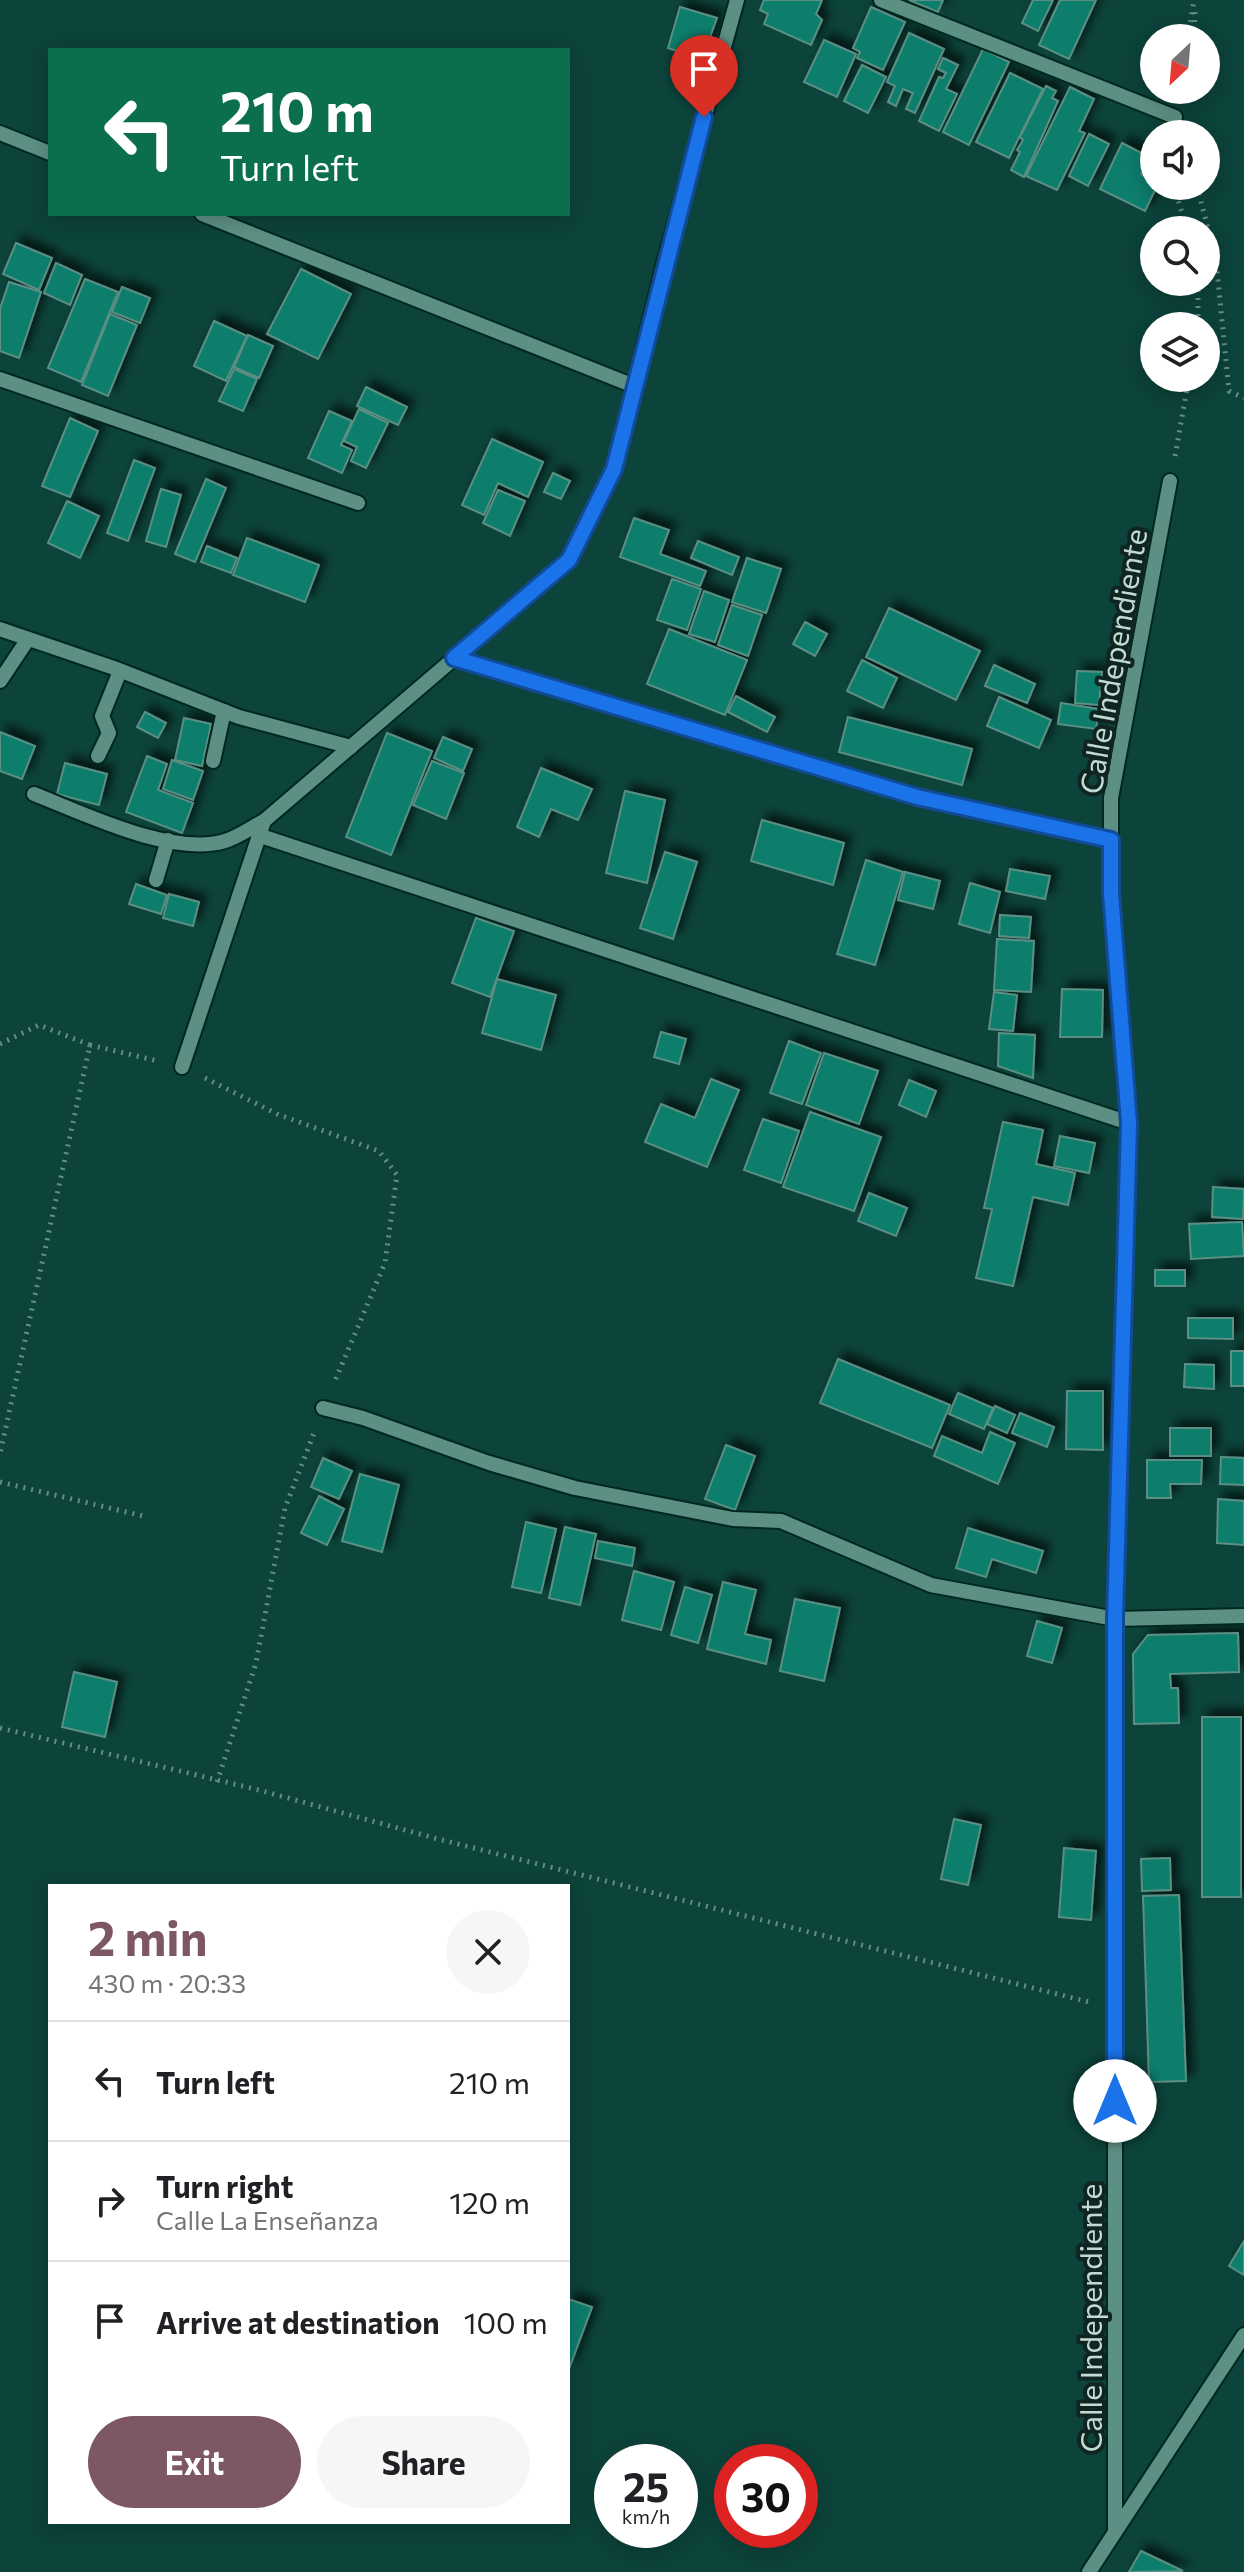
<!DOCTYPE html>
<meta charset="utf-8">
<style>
:root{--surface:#fff;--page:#f6f6f6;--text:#202124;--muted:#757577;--line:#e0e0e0;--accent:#7e5766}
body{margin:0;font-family:Commissioner,sans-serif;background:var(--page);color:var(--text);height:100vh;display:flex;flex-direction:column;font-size:30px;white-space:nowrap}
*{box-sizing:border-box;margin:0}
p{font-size:26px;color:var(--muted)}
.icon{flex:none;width:44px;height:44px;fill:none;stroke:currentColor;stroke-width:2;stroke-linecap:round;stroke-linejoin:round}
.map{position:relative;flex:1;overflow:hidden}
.drawer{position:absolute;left:48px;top:1884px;width:522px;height:640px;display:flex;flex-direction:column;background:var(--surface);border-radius:0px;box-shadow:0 4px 20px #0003}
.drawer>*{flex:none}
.hud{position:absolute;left:48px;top:48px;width:522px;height:168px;border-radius:0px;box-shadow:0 4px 20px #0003;background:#0b6e4f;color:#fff;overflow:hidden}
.needle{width:52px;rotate:206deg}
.tools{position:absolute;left:1140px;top:24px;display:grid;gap:16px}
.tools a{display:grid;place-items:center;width:80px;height:80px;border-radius:50%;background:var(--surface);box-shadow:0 4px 20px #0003;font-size:40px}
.speed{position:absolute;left:594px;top:2444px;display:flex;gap:16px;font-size:40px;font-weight:700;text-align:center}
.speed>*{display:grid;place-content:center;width:104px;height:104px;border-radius:50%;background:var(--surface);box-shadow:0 4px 20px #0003;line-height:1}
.speed small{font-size:20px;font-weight:400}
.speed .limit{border:12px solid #d22;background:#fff;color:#111}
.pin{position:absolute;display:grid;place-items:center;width:68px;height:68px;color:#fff;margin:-82px -34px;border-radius:50% 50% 50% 0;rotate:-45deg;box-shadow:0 0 8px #0007}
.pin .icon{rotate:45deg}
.me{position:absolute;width:88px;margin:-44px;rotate:0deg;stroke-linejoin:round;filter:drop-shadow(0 0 6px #0008)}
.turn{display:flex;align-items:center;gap:28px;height:168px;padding:0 40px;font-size:36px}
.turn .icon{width:104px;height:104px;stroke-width:2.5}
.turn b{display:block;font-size:56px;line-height:68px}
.round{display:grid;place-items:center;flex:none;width:84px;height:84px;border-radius:42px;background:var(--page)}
.summary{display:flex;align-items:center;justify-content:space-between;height:136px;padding:0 40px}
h1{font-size:48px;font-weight:700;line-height:60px;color:var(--accent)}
.action{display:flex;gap:16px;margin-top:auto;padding:16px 40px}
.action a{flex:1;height:92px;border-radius:48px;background:var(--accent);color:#fff;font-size:32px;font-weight:700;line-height:92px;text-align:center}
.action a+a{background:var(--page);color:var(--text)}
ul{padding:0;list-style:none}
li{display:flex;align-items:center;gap:24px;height:120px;padding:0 40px;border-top:2px solid var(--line)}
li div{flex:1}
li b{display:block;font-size:30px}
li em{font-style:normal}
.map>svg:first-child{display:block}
.building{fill:#087d6c;stroke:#5c8f83;stroke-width:2;filter:url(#shadow)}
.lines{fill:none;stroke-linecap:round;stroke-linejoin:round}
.minor-casing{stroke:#002821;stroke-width:18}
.path{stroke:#648d85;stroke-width:5;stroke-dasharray:2 6;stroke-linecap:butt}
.minor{stroke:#5d9085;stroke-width:14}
.route-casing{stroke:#114b97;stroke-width:20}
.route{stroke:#1a73e8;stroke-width:14}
.labels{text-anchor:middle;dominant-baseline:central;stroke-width:8;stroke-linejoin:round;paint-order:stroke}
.street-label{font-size:30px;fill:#c1dbd4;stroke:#102521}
</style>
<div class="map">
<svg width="1244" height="2572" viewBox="0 0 1244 2572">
<defs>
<filter id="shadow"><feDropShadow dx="7" dy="-7" stdDeviation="4" flood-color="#0009"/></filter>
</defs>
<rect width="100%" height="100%" fill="#0c433a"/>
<g class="building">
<polygon points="764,0 822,0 816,14 822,20 811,45 764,24 768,14 760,10"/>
<polygon points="909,0 943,0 938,12"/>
<polygon points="1033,0 1053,0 1038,31 1022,23"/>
<polygon points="1060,0 1096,0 1069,59 1039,45"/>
<polygon points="680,7 717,18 702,59 668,48"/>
<polygon points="871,7 905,22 883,70 857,58 860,52 853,48"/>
<polygon points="909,33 944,49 915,113 906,109 913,93 903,89 896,106 888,102 895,86 887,82"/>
<polygon points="824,40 856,54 837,97 804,82"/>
<polygon points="983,49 1009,62 969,145 943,132"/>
<polygon points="943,58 958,65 946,89 957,94 939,131 919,121 939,77 943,78 946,73 938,69"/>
<polygon points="862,65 886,77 868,113 844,101"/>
<polygon points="1010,73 1043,89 1009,158 976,142"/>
<polygon points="1046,86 1056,91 1052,98 1058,101 1024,177 1011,170 1020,152 1017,150 1023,140 1020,137"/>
<polygon points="1070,87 1094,99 1079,131 1085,133 1057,190 1026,176"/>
<polygon points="1089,134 1109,144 1088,186 1069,176"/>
<polygon points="1122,143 1149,157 1141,174 1157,186 1145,211 1100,189"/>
<polygon points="16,243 52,258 39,290 3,274"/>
<polygon points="56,263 82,275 70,305 44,293"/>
<polygon points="301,269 351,294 318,359 267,334"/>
<polygon points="85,279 118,292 81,382 48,368"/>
<polygon points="9,282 41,292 19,358 0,351 0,309"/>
<polygon points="122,287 150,298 140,323 112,312"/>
<polygon points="110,314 137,325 108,396 82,385"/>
<polygon points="214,321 247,336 226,381 194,366"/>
<polygon points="248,335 273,346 259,378 234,367"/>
<polygon points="234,369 257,379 243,411 219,401"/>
<polygon points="366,387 407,407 398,425 357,406"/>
<polygon points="359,409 388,423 366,468 351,461 357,447 344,441"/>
<polygon points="329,411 352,421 341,445 352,450 342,473 308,458"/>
<polygon points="70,418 98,431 70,497 42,486"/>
<polygon points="492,439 543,462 528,497 498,483 484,515 462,505"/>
<polygon points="134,460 155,468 128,541 107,533"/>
<polygon points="553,473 570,481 561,499 544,492"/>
<polygon points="206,479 226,488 195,562 175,554"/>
<polygon points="161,489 181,495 166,547 146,541"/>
<polygon points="498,490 525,501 510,536 483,523"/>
<polygon points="67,501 99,516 80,558 48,543"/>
<polygon points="634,518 669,530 660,554 706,571 700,586 620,557"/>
<polygon points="247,538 319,565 305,602 233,575"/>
<polygon points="698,541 739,557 732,575 691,558"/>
<polygon points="207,546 237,558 231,573 201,562"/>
<polygon points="747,558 781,569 766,613 732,602"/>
<polygon points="672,579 701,589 687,630 657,620"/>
<polygon points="704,591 729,600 715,642 689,634"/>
<polygon points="732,605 762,615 748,656 718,645"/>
<polygon points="889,608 980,651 956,700 866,657"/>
<polygon points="805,622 827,634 815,656 793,644"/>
<polygon points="669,629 747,660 725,715 647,684"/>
<polygon points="862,660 897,678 883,708 847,691"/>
<polygon points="994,665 1035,684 1027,703 985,686"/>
<polygon points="1077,671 1102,672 1099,705 1075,703"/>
<polygon points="736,696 775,717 767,732 728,712"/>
<polygon points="999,697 1051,720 1039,748 987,726"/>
<polygon points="1061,703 1099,709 1096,729 1058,724"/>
<polygon points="145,712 166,723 158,738 137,727"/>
<polygon points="848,717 972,749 962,785 839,752"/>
<polygon points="184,718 211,724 202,766 175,760"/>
<polygon points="0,732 35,746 22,779 0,771"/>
<polygon points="387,733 432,751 391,855 346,837"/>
<polygon points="443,737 472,749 463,771 434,758"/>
<polygon points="147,756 167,764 158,790 193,803 182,833 126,812"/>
<polygon points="172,760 203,771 193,800 163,789"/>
<polygon points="432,761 464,773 446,819 413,805"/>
<polygon points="65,763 107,774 99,805 57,794"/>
<polygon points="541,768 592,789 578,820 551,809 539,837 517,827"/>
<polygon points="625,791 665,800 647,883 606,873"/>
<polygon points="762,820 844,843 833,885 751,861"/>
<polygon points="665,852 697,862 673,939 640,928"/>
<polygon points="866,860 903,872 875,965 837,954"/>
<polygon points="1010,869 1050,876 1045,899 1006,891"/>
<polygon points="905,872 940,881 933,909 898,900"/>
<polygon points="970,883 1000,892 990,933 959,924"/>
<polygon points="136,884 167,895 161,914 129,904"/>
<polygon points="169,894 199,902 193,926 163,918"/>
<polygon points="1000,915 1031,917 1029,938 999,936"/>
<polygon points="476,918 514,931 490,997 452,983"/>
<polygon points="997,939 1034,941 1031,992 994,990"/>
<polygon points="497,979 556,995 541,1050 482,1033"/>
<polygon points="1062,989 1103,990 1102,1037 1060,1037"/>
<polygon points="994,992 1017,995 1013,1031 989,1029"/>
<polygon points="661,1032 686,1039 679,1064 654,1057"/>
<polygon points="999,1033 1035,1035 1033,1078 998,1066"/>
<polygon points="789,1041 821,1053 802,1104 770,1093"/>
<polygon points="824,1053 878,1071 859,1124 806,1105"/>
<polygon points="711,1079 739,1090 707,1167 645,1142 661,1104 695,1118"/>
<polygon points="909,1080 936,1091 926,1117 899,1105"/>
<polygon points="810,1112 881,1137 854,1211 783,1187"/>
<polygon points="763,1119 799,1131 781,1183 744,1170"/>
<polygon points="1003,1122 1043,1130 1036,1164 1075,1173 1068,1205 1033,1197 1013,1286 976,1278 992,1209 984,1208"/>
<polygon points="1060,1136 1095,1143 1089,1173 1054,1166"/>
<polygon points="1213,1187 1244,1189 1243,1219 1212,1217"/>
<polygon points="869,1193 907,1208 896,1236 858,1221"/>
<polygon points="1242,1222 1244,1256 1191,1259 1189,1224"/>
<rect x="1155" y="1270" width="30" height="16"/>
<polygon points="1188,1318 1233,1318 1233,1339 1188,1338"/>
<rect x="1231" y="1351" width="13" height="35"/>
<polygon points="838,1359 950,1405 932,1448 820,1403"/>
<polygon points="1185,1364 1214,1365 1214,1389 1184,1387"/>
<polygon points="1067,1391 1103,1391 1103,1450 1066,1449"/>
<polygon points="958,1393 993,1408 984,1429 949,1414"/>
<polygon points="995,1406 1015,1415 1007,1433 987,1424"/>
<polygon points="1020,1413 1054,1427 1047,1447 1012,1433"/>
<rect x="1170" y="1428" width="41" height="28"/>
<polygon points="990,1432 1015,1443 998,1484 934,1456 942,1436 982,1453"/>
<polygon points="726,1445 755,1456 735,1510 705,1499"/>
<polygon points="1221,1457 1244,1458 1244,1485 1220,1484"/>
<polygon points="323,1458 352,1471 339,1499 311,1487"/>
<polygon points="1147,1460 1202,1460 1201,1484 1170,1484 1171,1498 1147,1498"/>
<polygon points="360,1474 399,1485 382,1552 342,1541"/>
<polygon points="319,1496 344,1509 327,1545 301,1533"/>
<polygon points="1218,1499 1244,1501 1244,1545 1217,1543"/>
<polygon points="526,1522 556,1529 541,1593 512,1587"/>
<polygon points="565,1527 596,1534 580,1605 549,1598"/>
<polygon points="968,1528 1043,1551 1036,1573 992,1559 986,1577 956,1568"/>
<polygon points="598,1541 635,1548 632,1566 595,1558"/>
<polygon points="634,1571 674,1582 661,1630 622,1620"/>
<polygon points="723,1582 756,1590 745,1634 771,1640 766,1664 707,1649"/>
<polygon points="685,1587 712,1595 698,1643 671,1635"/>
<polygon points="795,1599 840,1608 824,1681 780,1671"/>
<polygon points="1037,1621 1062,1628 1052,1663 1027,1656"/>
<polygon points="1238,1633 1239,1672 1170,1674 1171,1688 1178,1688 1179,1723 1134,1724 1133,1654 1148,1635"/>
<polygon points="74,1672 117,1682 105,1737 62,1727"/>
<rect x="1202" y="1717" width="39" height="180"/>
<polygon points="954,1819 981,1825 968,1885 941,1879"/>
<polygon points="1064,1848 1096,1851 1091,1920 1059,1917"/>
<polygon points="1170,1858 1171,1890 1142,1891 1141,1859"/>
<polygon points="1179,1895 1186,2081 1149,2082 1143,1896"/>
<polygon points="1244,2241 1244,2275 1229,2266"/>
<polygon points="568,2299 592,2307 569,2369 568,2369"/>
<polygon points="1141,2551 1183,2571 1129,2572"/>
</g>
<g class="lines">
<defs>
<g id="minor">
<polyline points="881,0 1175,117"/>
<polyline points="0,133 50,153"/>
<polyline points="202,214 634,386"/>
<polyline points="0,379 358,503"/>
<polyline points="0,629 114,668 239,717 351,747"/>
<polyline points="454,658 917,797 1111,840"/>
<polyline points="0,681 28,639"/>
<polyline points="98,756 109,733 102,716 120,671"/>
<polyline points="213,761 224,711"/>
<path d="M34 794C85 814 172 857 225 841 238 837 252 827 264 821"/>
<polyline points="258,835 1129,1123"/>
<polyline points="156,880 168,840"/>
<polyline points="182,1067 264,821 569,560 614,469 663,267 737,0"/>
<polyline points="323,1408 363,1418 489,1463 575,1488 733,1519 781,1521 931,1585 1115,1619 1244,1616"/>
<polyline points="1115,2530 1115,1619 1129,1123 1111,893 1111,798 1170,481"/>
<polyline points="1089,2572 1244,2335"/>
</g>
</defs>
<use href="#minor" class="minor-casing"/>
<g class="path">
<polyline points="1188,38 1194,0"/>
<polyline points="1194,38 1195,11"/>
<polyline points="1174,186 1187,230"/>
<polyline points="1197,186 1216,260 1229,391 1244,398"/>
<polyline points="1198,282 1198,326"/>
<polyline points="1175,456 1189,378"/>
<polyline points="0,1044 39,1025 90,1045 0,1454"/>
<polyline points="90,1045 158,1061"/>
<polyline points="205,1078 277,1114 379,1151 397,1175 385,1263 334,1383"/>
<polyline points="0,1482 143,1516"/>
<polyline points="0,1728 255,1789 438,1839 1089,2002"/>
<polyline points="217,1782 256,1663 285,1508 314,1433"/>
</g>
<use href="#minor" class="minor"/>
</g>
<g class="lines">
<defs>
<polyline id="route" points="704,117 614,469 569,560 454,658 917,797 1111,840 1111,893 1129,1123 1115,1619 1115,2101"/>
</defs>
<use href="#route" class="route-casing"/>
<use href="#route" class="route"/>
</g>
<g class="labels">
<g class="street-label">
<text transform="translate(1112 661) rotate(-80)">Calle Independiente</text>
<text transform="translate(1089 2318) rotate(-90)">Calle Independiente</text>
</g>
</g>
</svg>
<div class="tools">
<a><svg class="needle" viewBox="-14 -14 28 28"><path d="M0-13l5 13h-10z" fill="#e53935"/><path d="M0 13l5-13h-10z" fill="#757577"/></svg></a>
<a><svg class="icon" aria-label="sound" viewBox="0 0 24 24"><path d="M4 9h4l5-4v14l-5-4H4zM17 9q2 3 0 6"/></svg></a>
<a><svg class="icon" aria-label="search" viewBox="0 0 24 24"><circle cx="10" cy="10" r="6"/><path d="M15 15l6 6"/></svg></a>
<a><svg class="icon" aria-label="layers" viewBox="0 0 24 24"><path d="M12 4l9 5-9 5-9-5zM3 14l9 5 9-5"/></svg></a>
</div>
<div class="speed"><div>25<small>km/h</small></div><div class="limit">30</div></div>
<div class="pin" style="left:704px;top:117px;background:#d93025"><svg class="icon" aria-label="arrive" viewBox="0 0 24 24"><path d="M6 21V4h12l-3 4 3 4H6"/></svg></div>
<svg class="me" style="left:1115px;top:2101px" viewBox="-20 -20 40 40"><circle r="19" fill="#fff"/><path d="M0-13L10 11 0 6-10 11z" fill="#1a73e8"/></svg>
<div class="hud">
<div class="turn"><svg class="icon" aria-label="left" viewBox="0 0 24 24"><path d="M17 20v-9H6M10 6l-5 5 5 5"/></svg><div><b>210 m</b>Turn left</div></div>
</div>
<section class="drawer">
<div class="summary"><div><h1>2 min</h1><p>430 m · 20:33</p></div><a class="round"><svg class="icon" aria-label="close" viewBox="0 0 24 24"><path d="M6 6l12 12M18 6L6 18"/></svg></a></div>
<ul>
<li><svg class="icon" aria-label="left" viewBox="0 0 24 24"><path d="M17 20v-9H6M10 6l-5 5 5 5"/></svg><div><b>Turn left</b></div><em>210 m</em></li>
<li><svg class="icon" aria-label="right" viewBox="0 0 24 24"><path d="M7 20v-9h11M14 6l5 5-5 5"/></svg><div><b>Turn right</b><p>Calle La Enseñanza</p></div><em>120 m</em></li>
<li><svg class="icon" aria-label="arrive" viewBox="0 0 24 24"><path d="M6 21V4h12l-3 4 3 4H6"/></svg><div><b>Arrive at destination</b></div><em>100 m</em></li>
</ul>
<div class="action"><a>Exit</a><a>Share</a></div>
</section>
</div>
